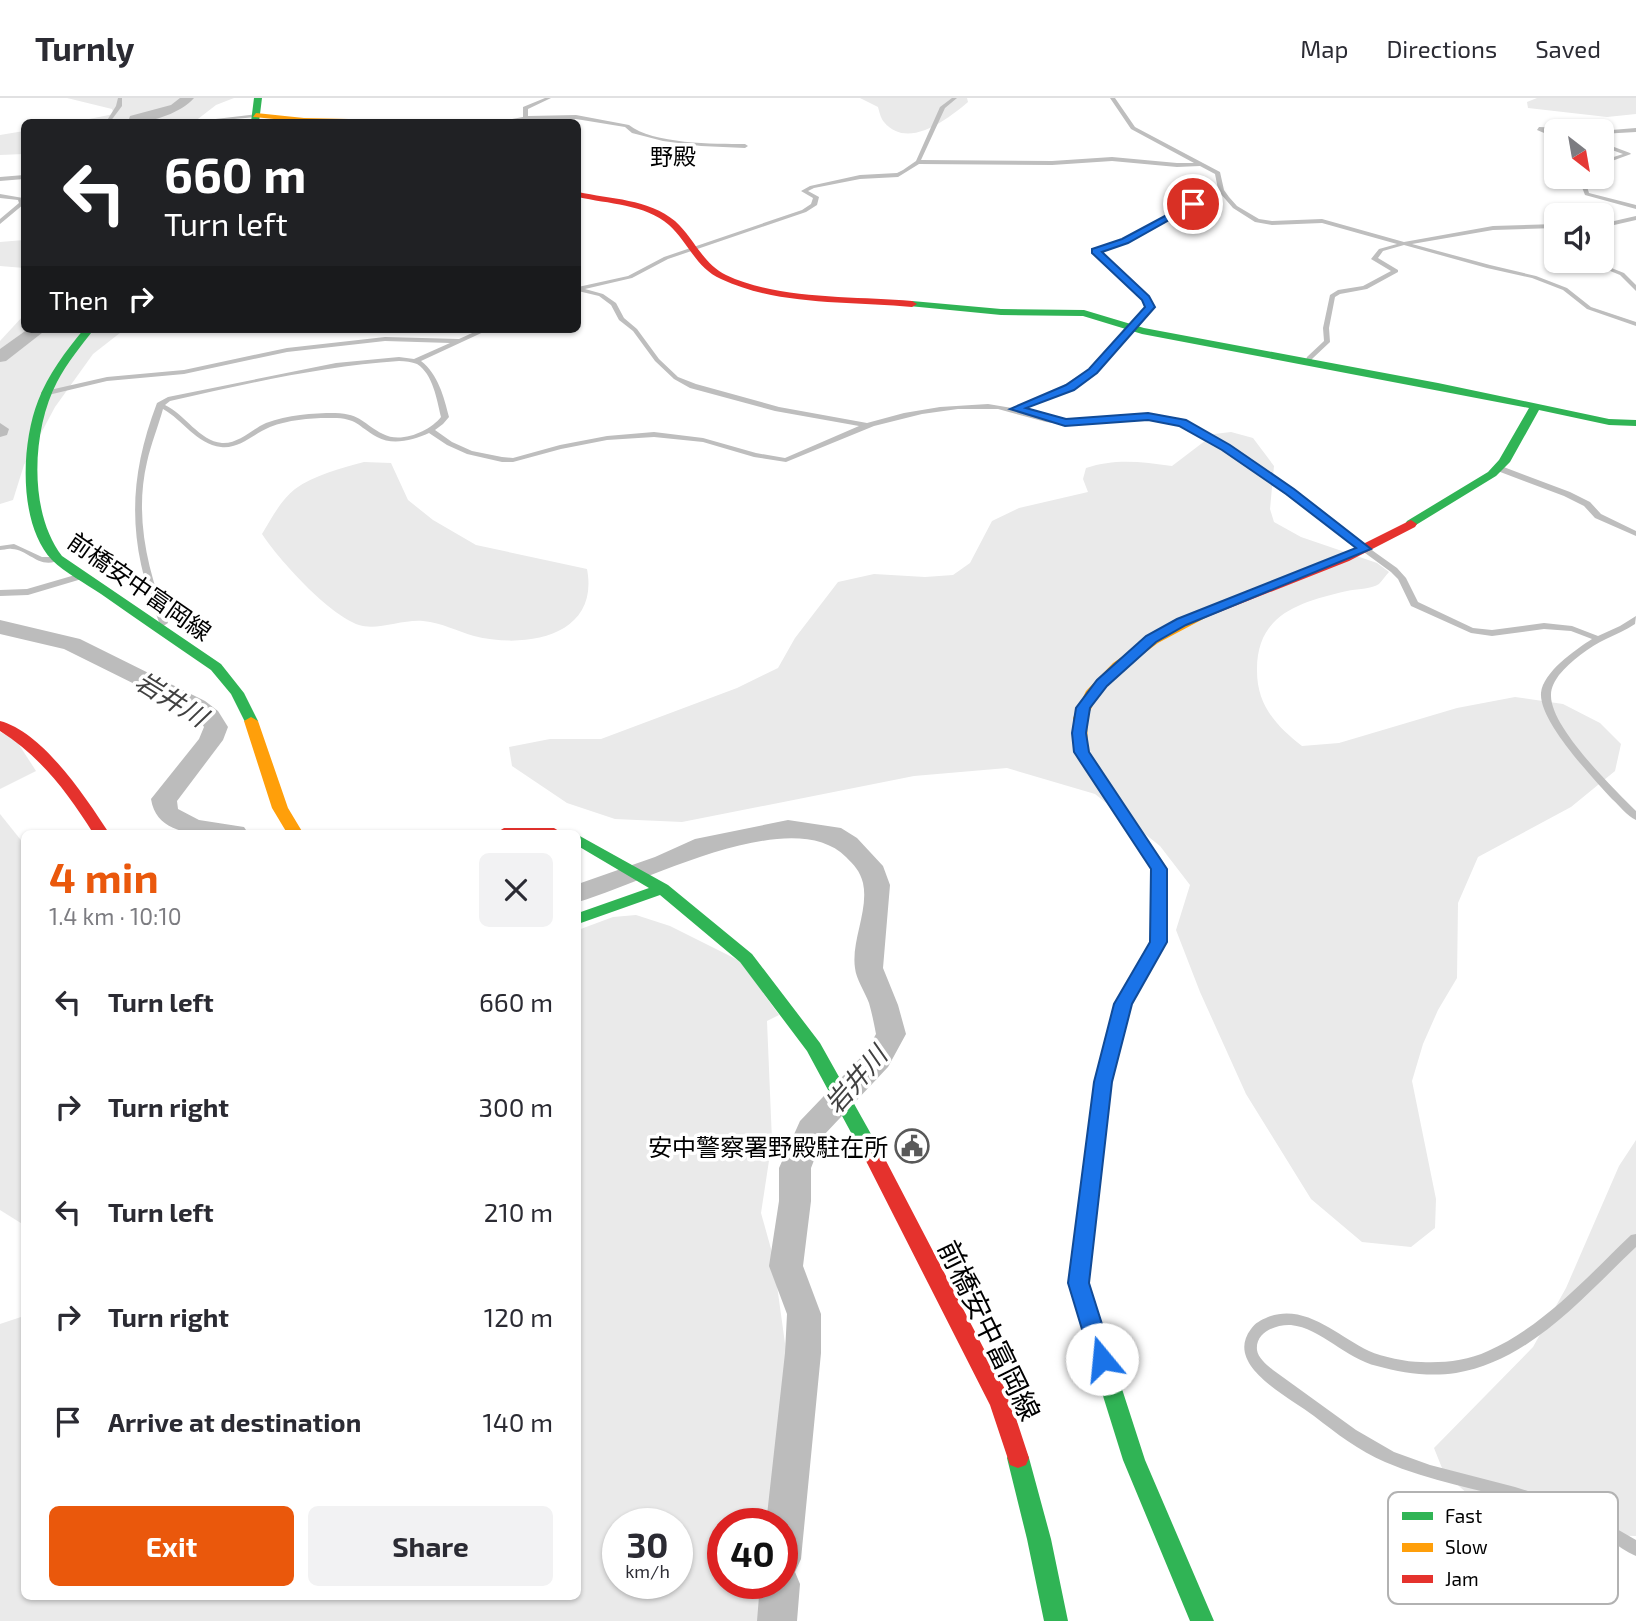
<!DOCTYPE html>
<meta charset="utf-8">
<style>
:root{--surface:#fff;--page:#f2f2f3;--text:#2b2b33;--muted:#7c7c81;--line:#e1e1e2;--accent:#ea580c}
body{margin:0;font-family:"Exo 2","Noto Sans JP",sans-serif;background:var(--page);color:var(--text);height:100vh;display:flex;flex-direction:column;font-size:26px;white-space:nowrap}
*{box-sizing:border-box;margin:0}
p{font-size:23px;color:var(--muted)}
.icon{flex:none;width:38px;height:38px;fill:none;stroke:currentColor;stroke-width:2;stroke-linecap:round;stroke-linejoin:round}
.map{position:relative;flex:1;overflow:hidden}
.sheet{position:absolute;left:21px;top:732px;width:560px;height:770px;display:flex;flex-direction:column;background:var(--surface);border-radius:10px;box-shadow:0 2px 5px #0004}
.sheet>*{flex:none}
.banner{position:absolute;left:21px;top:21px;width:560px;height:214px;border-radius:10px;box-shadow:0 2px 5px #0004;background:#202124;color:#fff;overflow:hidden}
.needle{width:46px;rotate:149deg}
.controls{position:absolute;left:1544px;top:21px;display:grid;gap:14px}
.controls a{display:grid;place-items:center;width:70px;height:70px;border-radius:10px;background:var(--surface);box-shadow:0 2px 5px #0004;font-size:35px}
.speed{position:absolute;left:602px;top:1410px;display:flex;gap:14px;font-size:35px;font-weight:700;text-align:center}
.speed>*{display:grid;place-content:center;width:91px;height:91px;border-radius:50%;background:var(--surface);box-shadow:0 2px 5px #0004;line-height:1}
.speed small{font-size:18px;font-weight:400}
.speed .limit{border:10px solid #d22;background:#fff;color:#111}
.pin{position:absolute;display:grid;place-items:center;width:60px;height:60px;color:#fff;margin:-30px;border:4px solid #fff;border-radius:50%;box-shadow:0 2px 7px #0007}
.me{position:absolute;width:77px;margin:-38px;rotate:343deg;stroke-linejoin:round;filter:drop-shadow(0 0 5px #0008)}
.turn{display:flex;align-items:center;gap:24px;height:147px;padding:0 28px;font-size:32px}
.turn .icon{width:91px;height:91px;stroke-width:2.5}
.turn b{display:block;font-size:49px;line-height:60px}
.then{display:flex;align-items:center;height:66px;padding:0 28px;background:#0003;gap:14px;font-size:26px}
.round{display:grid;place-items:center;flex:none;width:74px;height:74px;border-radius:10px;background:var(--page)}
.head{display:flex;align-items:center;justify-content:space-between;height:119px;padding:0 28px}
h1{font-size:42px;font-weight:700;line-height:52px;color:var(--accent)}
.cta{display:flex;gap:14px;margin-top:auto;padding:14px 28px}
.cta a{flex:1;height:80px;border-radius:10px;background:var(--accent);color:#fff;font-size:28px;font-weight:700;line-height:80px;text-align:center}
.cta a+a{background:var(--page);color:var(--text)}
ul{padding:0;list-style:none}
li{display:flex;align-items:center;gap:21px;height:105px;padding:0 28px}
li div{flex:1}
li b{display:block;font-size:26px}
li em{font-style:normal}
header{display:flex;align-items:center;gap:42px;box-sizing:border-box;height:98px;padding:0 35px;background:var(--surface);border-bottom:2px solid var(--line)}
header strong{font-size:33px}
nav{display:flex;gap:38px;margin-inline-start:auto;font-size:24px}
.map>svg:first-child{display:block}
.green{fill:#eaeaea;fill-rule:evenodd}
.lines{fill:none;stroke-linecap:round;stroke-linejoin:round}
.river{fill:#bcbcbc;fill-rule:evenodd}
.street{fill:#bebebe;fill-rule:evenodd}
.fast{fill:#30b455;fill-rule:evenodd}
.slow{fill:#ff9f0a;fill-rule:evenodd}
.jam{fill:#e5322d;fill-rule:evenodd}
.route{fill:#1a73e8;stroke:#114b97;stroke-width:2}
.labels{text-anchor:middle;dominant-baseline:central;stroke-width:7;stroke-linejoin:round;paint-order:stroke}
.far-quarter-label{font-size:23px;fill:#000;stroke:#fff}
.street-label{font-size:24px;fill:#000;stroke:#fff}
.poi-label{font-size:24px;fill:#000;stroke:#fff;text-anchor:end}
.water-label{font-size:26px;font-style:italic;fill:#404040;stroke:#fff}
.near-street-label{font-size:28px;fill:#000;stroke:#fff}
.key{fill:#fff;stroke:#b2b2b2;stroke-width:2}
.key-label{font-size:19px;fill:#000}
</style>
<header>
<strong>Turnly</strong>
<nav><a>Map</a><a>Directions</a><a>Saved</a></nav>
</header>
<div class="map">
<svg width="1636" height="1523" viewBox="0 0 1636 1523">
<rect width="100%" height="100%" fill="#fff"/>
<g class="green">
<polygon points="67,0 234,0 216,7 194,24 74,24 114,16 112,11"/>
<path d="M860 0H967L968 4C949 20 908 53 884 24 881 21 879 13 878 9Z"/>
<polygon points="1537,0 1636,0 1636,16 1607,19 1528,10 1527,4"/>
<polygon points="24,33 24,56 0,57 0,37"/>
<polygon points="24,142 24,170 0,168 0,144"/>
<polygon points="24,217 24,231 125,231 93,256 55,309 24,367 13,402 0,406 0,243"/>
<path d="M1231 334 1253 340 1274 368 1270 411 1274 424 1301 439 1377 465 1389 474C1386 477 1382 483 1379 486 1371 491 1356 491 1347 493 1300 504 1256 516 1257 573 1257 607 1276 628 1302 648L1339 645 1457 610 1515 599 1563 606 1600 625 1621 646 1615 673 1571 709 1478 759 1458 805 1457 880 1438 912 1423 946 1412 983 1436 1101 1435 1130 1411 1149 1362 1144 1311 1101 1246 996 1200 894 1176 832 1190 787 1160 748 1095 696 1007 670 914 678 682 724 615 721 567 705 512 668 509 649 550 641H601L737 590 778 570 795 540 838 484 874 476 925 479 953 477 970 465 992 423 1019 410 1088 394 1083 381 1086 370C1116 360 1142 364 1172 368L1214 336Z"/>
<path d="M364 364 391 365 408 402 433 422 476 447 587 471C600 539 525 551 474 538 456 533 443 525 423 523 403 521 377 533 359 527 329 517 279 462 262 436 271 421 281 402 295 391 314 377 342 370 364 364Z"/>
<polygon points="0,634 16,642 36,673 0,691"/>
<polygon points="0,716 24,746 24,1127 0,1112"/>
<path d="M636 817 670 828 740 863 779 917 767 923 772 1043 761 1115 773 1158 786 1253 773 1426H723V1486H769L766 1523H0V1226L24 1218V1498H578V832L613 819ZM618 1426H677V1486H618Z"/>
<polygon points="1636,1042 1636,1438 1567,1436 1493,1418 1444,1375 1434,1350 1533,1249 1566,1190 1619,1068"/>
</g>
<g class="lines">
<g class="river">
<path d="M180 0H194C180 16 148 26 128 24L130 18 171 7Z"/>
<polygon points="28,231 47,231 6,263 0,264 0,251"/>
<polygon points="0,325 9,331 7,337 0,339"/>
<path d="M0 522 80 541 205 603 218 613 228 629 223 642 177 703 178 711 199 722 244 729 248 735C215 735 158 745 151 701L199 641 204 629 200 622 189 613 64 551 0 536Z"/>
<path d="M788 722 841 730 857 740 883 768 890 787 883 870 898 907 906 936 888 969 824 1037 811 1070V1103L803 1168 821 1216V1255L801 1461 795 1474 800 1486 797 1523H757L760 1486H782V1426H766L785 1255 787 1216 769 1168 779 1103V1070L800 1023 866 954 876 936C874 926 872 915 869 905 865 894 856 881 855 870 851 843 869 812 863 785 860 773 854 767 846 759 791 704 642 786 578 804V786L655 759 695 741Z"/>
</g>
<g class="street">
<polygon points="118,0 122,0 122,8 110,24 106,24 116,8"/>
<path d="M545 0H551L528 11V18L576 17 629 27C652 46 715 46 745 46L748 48 745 50 701 48 663 43 632 35 625 29 576 21 495 24 523 19V9Z"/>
<path d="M952 0H957L945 10 921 62 1052 63 1112 59 1177 65H1194L1131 31 1110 0H1115L1135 29 1220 74 1224 92 1229 99 1237 108 1259 121 1272 123 1322 121 1404 144 1493 128 1556 126V130L1493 132 1412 146 1490 167 1536 178 1567 190 1591 209 1636 224V228L1587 211 1563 192 1532 180 1487 170 1404 147 1383 153 1378 160 1398 172V174L1367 191 1340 196 1335 199 1329 230 1330 244 1312 261 1311 265 1308 267 1305 265 1307 259 1324 243 1323 230 1330 197 1338 192 1363 188 1391 173 1371 161 1379 151 1397 146 1322 125 1272 127 1255 124 1233 110 1220 95 1127 144 1099 154 1139 190 1153 209C1114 261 1081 290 1019 312 1035 316 1050 322 1066 323 1100 324 1133 312 1167 319 1200 325 1228 348 1255 367 1303 400 1349 436 1397 470L1406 480 1418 504 1473 530 1492 532 1544 525 1572 528 1598 538 1620 528 1636 518 1635 526C1626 532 1616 536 1606 541 1589 549 1571 563 1559 577 1555 583 1551 589 1551 597 1550 629 1613 690 1636 713V722C1627 718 1620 708 1612 701 1593 680 1539 624 1541 595 1543 574 1575 552 1592 541L1571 533 1544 531 1492 538 1471 535 1411 508 1398 481 1391 474 1222 350 1187 330 1166 323 1138 321 1066 327 1046 324 998 311H958L922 316 874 328 786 364 754 359 703 344 654 339 607 342 561 351 513 364H502L467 356 447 347 429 335C413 342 393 348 377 339 356 327 357 319 328 320 309 320 288 322 270 329 253 336 240 351 221 349 196 346 183 322 163 311 158 329 151 346 147 364 134 419 148 474 168 525L157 532 153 529 159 524C128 446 127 384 157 305L168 299 336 265 399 259 414 261 450 245 385 243 287 254 184 276 107 283 44 298H41V294L107 279 184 272 287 250 385 239 459 241 481 231H490L421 263C438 276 444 299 449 319L443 326 435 332 452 344 472 353 502 359 513 360 560 347 607 338 654 334 703 340 756 355 785 360 859 328 775 313 690 290 674 281 655 263 633 233 619 222 611 207 599 198 578 193V189L628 178 664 159 802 112 811 106 813 100 801 93 810 88 860 77 897 75 903 72 916 63 940 9ZM1112 63 1177 69 1200 68 1215 76 1218 91 1123 142 1093 152V154L1135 192 1147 209 1118 243 1089 271 1056 292 1035 301 1012 310 988 306 940 309 904 315 867 325 779 309 696 286 678 279 659 261 637 231 624 220 616 205 603 196 585 191 632 180 668 161 806 114 817 107 819 99 808 93 814 90 860 81 898 79 919 66 1052 67ZM399 263C405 263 412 264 417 266 433 276 437 302 441 319 430 333 401 346 383 336 363 326 362 316 335 315 312 315 288 317 266 325 252 331 239 346 222 345 199 343 185 316 165 307L170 303C246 286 322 268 399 263Z"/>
<polygon points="258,16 256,19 202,24 190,24"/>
<polygon points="1539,29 1591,31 1594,33 1548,33 1556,36 1556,40 1537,32"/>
<polygon points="1636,30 1636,34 1601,36 1601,33 1599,33"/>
<polygon points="1601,44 1630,55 1631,56 1601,67 1601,63 1623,56 1601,48"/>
<polygon points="24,77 24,81 0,83 0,79"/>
<polygon points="1578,79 1584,79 1589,95 1636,107 1636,111 1585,97"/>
<polygon points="0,96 23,100 24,106 0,126 0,121 19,105 18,102 0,100"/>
<polygon points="1636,118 1636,122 1601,130 1601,126"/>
<polygon points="1586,163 1594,163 1624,175 1636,187 1636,193 1620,177"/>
<polygon points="1495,368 1501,368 1570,394 1590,404 1601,416 1636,433 1636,438 1595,420 1584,408 1564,398 1495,372"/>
<path d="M14 446 42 459H58L62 461C39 473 30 452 12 451 8 450 4 452 0 452V448Z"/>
<polygon points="82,475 85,476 85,480 28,497 0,498 0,492 27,491"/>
<path d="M1636 1136V1149C1584 1198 1530 1263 1456 1275 1429 1279 1402 1275 1377 1268 1346 1261 1321 1230 1291 1227 1277 1226 1255 1234 1257 1252 1258 1260 1267 1267 1273 1272L1356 1332 1394 1354 1430 1367 1515 1389 1556 1402 1603 1423 1636 1442V1458C1626 1454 1618 1447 1609 1442 1591 1431 1571 1422 1552 1414 1497 1393 1438 1387 1385 1364 1359 1353 1336 1335 1314 1318 1290 1299 1223 1268 1251 1231 1255 1225 1261 1222 1268 1219 1306 1205 1337 1238 1369 1253 1382 1259 1407 1264 1421 1264 1443 1265 1467 1263 1488 1253 1544 1228 1587 1179 1631 1137Z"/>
</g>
<g class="fast">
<polygon points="254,0 262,0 259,24 251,24"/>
<polygon points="912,203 1001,211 1084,212 1144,230 1438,285 1609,321 1636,322 1636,328 1609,327 1539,312 1510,364 1496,378 1411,430 1405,426 1407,423 1488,374 1499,362 1529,310 1142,236 1083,218 1001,217 909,208 907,206"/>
<path d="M84 231H94C81 248 67 265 57 284 32 332 28 414 62 458L221 566 244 595 258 623 256 626H246L231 596 211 572C174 547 137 521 101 496 85 485 65 475 52 462 18 426 21 346 38 303 48 276 66 253 84 231Z"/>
<polygon points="578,737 668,787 752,856 820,945 885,1061 882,1066 875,1068 868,1066 807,953 740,864 660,797 578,826 578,815 649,790 578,748"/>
<polygon points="1132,884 1138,886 1141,890 1132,906 1112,984 1088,1186 1145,1362 1214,1523 1190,1523 1123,1362 1068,1186 1094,984 1114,906 1126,886"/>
<polygon points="1018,1350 1026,1353 1029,1360 1051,1441 1068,1523 1044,1523 1027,1441 1007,1360 1010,1353"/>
</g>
<g class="slow">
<polygon points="256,15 304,20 393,22 397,24 304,24 253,19"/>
<polygon points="1202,512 1209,516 1207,519 1158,545 1123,571 1097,598 1087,620 1088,654 1167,770 1167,844 1138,894 1126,894 1123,890 1151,844 1151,770 1074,654 1073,620 1086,593 1113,565 1166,528"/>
<polygon points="251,619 258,623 288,710 303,735 287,735 272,710 244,623"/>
</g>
<g class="jam">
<path d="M578 94C610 101 649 101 675 123 694 140 702 165 726 177 779 202 855 198 912 203L917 206 912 209C850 203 778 208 721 181 696 170 688 144 669 127 645 106 608 106 578 99Z"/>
<polygon points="1411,422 1417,426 1415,429 1349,463 1207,519 1202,520 1195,516 1341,457"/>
<path d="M0 623C43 634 86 700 109 735H93C68 695 41 659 0 633Z"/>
<polygon points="504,730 554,730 562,735 496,735"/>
<polygon points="875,1054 882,1056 885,1061 1009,1299 1029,1360 1026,1367 1018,1370 1010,1367 990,1307 865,1061 868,1056"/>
</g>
</g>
<polygon class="route" points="1193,103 1198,106 1196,107 1128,145 1102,154 1149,198 1155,209 1097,275 1074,292 1026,310 1066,321 1148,315 1186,322 1230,347 1294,391 1371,451 1186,527 1156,544 1107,588 1090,610 1086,635 1089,654 1167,771 1167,844 1132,906 1112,984 1089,1185 1113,1261 1110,1268 1102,1270 1095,1268 1091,1261 1068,1185 1094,984 1114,906 1150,844 1151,771 1074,654 1072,635 1076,610 1097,582 1146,538 1177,521 1356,450 1286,396 1222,352 1179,328 1148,322 1065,328 1010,311 1066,287 1089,271 1145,209 1142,202 1092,155 1092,151 1122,141"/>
<defs>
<symbol id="civic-ring" viewBox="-11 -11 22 22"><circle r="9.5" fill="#fff" stroke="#595959" stroke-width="1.5"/><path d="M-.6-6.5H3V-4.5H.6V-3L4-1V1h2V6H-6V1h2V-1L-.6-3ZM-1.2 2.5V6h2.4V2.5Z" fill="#595959"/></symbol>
</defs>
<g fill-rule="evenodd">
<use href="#civic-ring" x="893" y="1029" width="38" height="38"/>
</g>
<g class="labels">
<g class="far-quarter-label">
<text x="673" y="58">野殿</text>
</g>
<g class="street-label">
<text transform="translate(140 488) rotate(35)">前橋安中富岡線</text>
</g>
<g class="poi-label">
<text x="888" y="1048">安中警察署野殿駐在所</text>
</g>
<g class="water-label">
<text transform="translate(172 600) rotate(32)">岩井川</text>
<text transform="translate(855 981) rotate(-49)">岩井川</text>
</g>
<g class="near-street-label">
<text transform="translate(990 1232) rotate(64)">前橋安中富岡線</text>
</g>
</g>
<rect x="1388" y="1394" width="230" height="112" rx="10" class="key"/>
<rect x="1402" y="1414" width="31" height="8" fill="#30b455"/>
<rect x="1402" y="1445" width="31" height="9" fill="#ff9f0a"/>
<rect x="1402" y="1477" width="31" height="8" fill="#e5322d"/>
<g class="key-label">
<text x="1445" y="1425">Fast</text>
<text x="1445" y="1456">Slow</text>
<text x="1445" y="1488">Jam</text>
</g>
</svg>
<div class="controls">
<a><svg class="needle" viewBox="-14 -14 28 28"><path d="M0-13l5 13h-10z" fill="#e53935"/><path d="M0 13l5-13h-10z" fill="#7c7c81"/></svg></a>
<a><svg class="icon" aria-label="sound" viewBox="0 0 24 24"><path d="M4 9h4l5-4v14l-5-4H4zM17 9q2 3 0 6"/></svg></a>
</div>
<div class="speed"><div>30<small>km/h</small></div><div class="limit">40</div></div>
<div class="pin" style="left:1193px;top:106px;background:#d93025"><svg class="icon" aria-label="arrive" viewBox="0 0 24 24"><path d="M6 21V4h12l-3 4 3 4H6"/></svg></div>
<svg class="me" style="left:1102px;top:1261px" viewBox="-20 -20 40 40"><circle r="19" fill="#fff"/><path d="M0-13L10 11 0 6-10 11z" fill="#1a73e8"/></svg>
<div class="banner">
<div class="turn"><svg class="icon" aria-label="left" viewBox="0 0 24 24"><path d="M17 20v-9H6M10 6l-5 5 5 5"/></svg><div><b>660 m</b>Turn left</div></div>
<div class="then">Then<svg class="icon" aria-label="right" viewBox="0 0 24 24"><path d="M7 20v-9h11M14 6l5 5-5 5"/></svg></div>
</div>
<section class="sheet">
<div class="head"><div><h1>4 min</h1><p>1.4 km · 10:10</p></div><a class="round"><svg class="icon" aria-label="close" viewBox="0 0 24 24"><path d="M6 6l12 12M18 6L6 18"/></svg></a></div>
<ul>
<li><svg class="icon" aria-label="left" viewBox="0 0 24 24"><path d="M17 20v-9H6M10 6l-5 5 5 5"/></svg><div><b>Turn left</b></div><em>660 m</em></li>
<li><svg class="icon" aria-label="right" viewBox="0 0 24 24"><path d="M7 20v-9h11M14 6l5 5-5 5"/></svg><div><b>Turn right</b></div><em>300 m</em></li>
<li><svg class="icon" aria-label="left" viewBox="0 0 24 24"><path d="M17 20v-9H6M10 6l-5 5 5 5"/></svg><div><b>Turn left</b></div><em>210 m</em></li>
<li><svg class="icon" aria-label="right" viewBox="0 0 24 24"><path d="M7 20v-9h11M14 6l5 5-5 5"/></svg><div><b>Turn right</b></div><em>120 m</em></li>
<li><svg class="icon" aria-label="arrive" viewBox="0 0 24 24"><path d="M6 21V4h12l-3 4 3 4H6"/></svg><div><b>Arrive at destination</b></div><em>140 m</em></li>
</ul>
<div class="cta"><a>Exit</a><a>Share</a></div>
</section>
</div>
